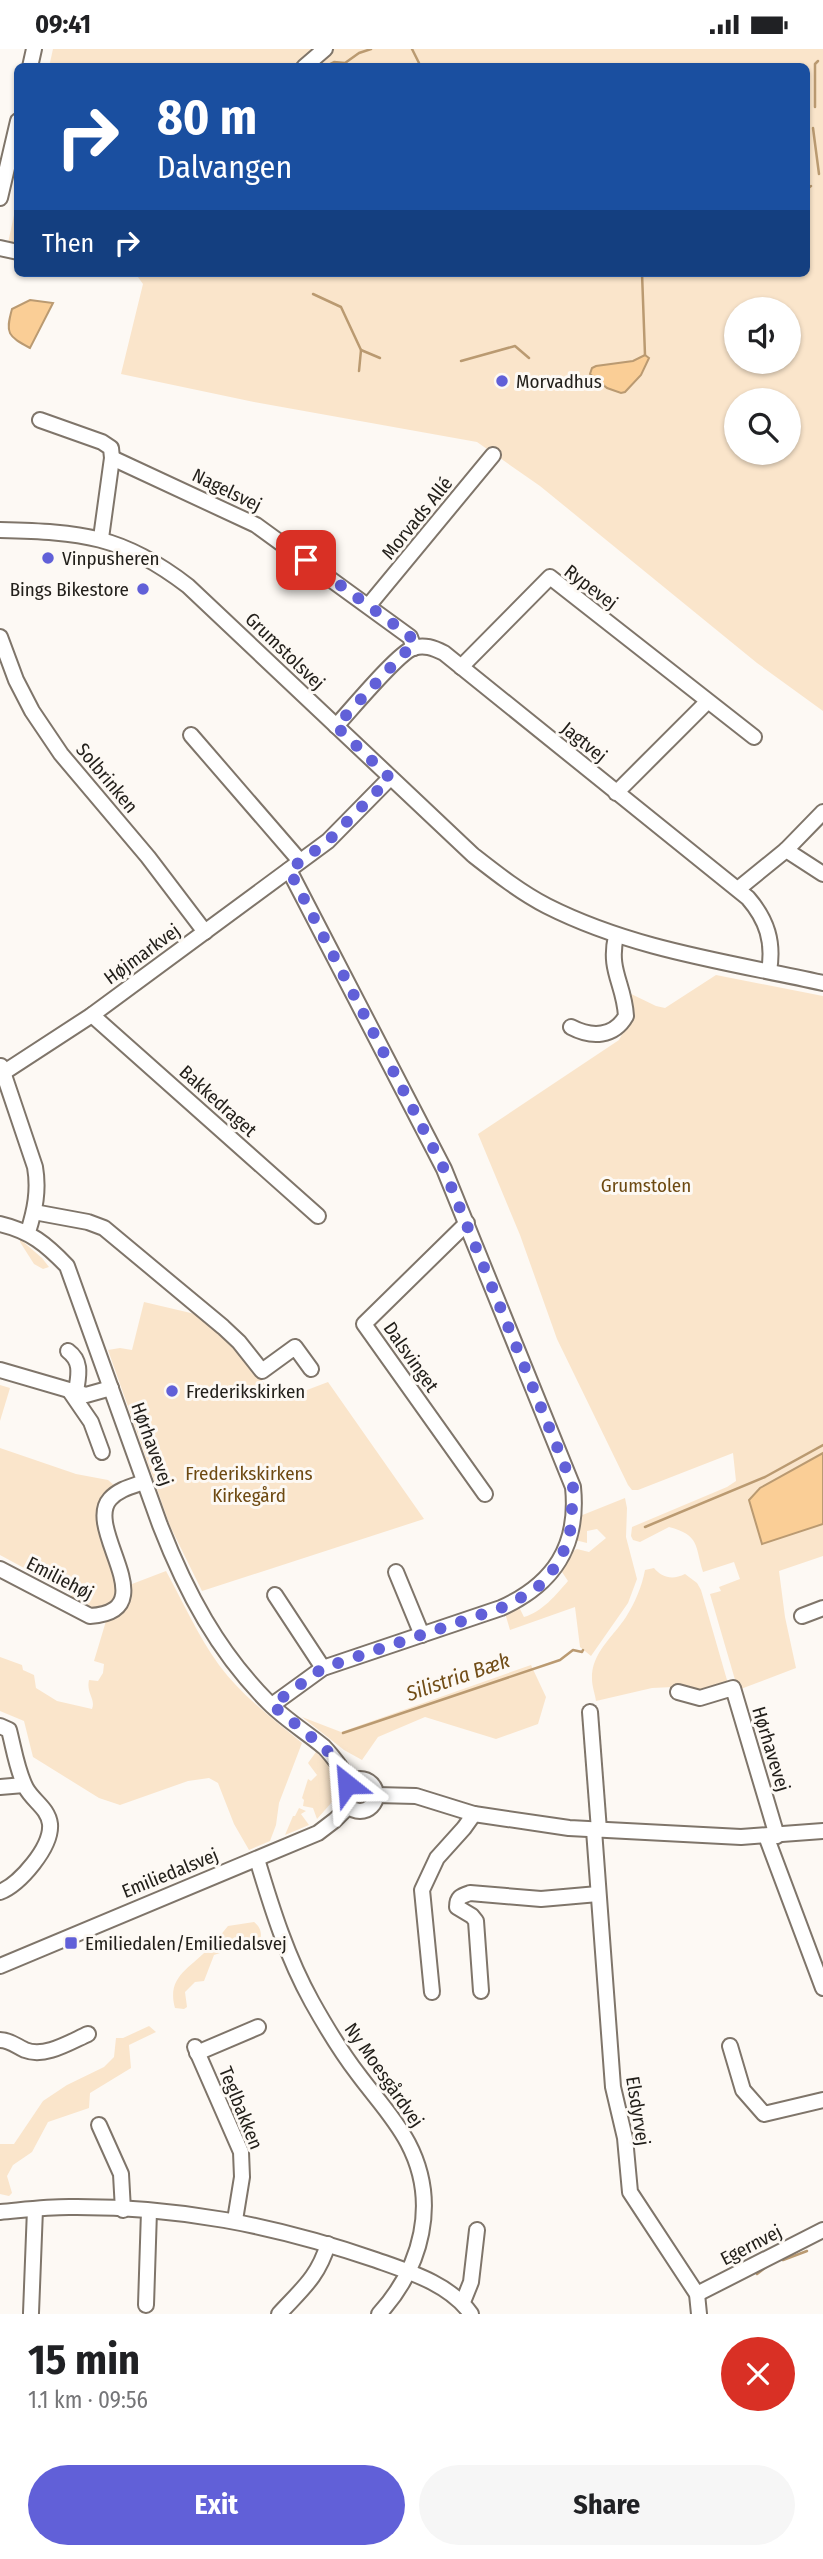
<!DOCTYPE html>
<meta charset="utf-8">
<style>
:root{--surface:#fff;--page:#f6f6f6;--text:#202124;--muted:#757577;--accent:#6160d8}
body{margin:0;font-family:"Fira Sans Condensed",sans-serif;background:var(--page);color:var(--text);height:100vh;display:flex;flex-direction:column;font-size:26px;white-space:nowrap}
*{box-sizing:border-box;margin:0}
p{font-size:23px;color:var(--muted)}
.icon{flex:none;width:38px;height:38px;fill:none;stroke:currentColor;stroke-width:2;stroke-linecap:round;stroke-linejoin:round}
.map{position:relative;height:2265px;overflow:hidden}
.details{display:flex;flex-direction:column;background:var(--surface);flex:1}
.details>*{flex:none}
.guide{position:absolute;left:14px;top:14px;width:796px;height:214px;border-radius:10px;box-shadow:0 2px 5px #0004;background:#1a4fa0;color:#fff;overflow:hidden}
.buttons{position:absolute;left:724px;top:248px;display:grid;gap:14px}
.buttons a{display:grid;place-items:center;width:77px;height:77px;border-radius:50%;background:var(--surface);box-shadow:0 2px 5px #0004;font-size:35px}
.pin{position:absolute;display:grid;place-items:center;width:60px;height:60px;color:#fff;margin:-30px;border-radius:14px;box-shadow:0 4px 10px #0006}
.me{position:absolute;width:77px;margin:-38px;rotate:332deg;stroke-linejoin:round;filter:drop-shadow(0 0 5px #0008)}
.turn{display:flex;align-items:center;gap:24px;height:147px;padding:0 28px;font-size:32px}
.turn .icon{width:91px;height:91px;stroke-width:2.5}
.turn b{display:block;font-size:49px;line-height:60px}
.then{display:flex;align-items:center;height:66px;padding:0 28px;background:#0003;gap:14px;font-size:26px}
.round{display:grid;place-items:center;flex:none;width:74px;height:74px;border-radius:37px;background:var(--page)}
.headline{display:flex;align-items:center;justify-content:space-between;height:119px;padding:0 28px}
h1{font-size:42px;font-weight:700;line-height:52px}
.primary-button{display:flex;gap:14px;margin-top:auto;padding:14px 28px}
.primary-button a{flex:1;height:80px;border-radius:42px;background:var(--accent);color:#fff;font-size:28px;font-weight:700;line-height:80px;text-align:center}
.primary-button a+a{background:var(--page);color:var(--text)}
.status{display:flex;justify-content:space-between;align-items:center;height:49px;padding:0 35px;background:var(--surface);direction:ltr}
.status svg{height:19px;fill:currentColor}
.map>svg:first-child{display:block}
.green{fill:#fae5cb;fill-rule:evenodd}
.water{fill:#face96;stroke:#ba9a71;stroke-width:2}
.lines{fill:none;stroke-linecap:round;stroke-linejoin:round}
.stream{stroke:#ba9a71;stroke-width:2.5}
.minor-casing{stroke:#7f756a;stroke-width:18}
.minor{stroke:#fff;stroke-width:14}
.route{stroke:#6160d8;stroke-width:12;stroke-dasharray:0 21.6}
.poi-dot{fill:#6160d8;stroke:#fdf9f4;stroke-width:2.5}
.labels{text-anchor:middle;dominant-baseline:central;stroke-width:6;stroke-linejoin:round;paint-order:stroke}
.poi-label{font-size:19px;fill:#23201b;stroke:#fdf9f4;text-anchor:start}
.street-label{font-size:19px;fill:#23201b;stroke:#fdf9f4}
.park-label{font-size:19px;fill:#6d4911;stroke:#fdf9f4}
.water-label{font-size:21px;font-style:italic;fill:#714d17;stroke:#fdf9f4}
</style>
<div class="status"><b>09:41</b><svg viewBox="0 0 49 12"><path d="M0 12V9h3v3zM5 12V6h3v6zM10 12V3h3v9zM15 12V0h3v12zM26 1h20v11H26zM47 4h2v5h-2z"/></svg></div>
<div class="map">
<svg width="823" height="2265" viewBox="0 0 823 2265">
<rect width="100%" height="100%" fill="#fdf9f4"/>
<g class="green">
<polygon points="53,0 317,0 297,17 49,18"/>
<path d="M333 0H823V662L757 614 540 437 477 393 254 353 121 325 143 235 135 224H807V18L313 17ZM737 261H789V313H737ZM645 306 649 309 641 326 625 342 621 344 593 330 596 317 633 312ZM737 352H789V404H737Z"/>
<polygon points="17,152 17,197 8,194"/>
<path d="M716 926 823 947V1507L779 1522 785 1568 796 1619 738 1641 710 1545 721 1542 719 1538 740 1530 734 1513 703 1523C695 1497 700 1486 669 1478L640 1493 633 1491 631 1487 632 1478 727 1438 736 1432 733 1404 638 1441H632L628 1436 557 1290 520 1186 478 1085 619 991 630 970 625 942 656 957 665 959Z"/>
<polygon points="20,1190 42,1209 49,1218 43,1220 34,1215 20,1193"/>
<polygon points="144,1253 195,1265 240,1304 278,1352 328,1333 424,1470 202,1542 170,1477 108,1301 120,1299 132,1301"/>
<polygon points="0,1336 10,1339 0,1372"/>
<polygon points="0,1399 76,1425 108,1431 115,1437 99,1460 98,1470 118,1529 118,1544 109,1557 88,1561 69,1552 72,1545 0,1506"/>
<path d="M625 1449 627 1459 626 1488 637 1530 628 1554 591 1607 580 1598 575 1558 510 1581 505 1564 519 1558 524 1568C542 1563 556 1546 568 1532L562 1523 573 1502 577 1500 589 1503 606 1489 597 1480 587 1482V1494L575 1491 580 1467Z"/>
<path d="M654 1519C662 1529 673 1531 685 1525L697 1534 701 1541 729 1638 700 1645 673 1638 652 1639 596 1652C595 1645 592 1637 592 1630 591 1604 613 1588 626 1568 635 1554 642 1537 645 1521Z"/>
<path d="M166 1522C183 1553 198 1587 219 1616 242 1647 273 1670 302 1694L279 1754 276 1776 270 1792 249 1801 234 1775 218 1734 209 1729 188 1732 120 1756 99 1749 33 1708 24 1672 0 1662V1608L22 1616 23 1621 34 1626 36 1639 57 1652 92 1660C96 1650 86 1644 89 1631L98 1632 103 1624 104 1615 94 1612 106 1572C127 1565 129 1555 132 1535Z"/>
<polygon points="531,1616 546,1648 538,1675 496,1690 425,1668 378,1688 362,1711 344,1701 302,1668 341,1683"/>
<polygon points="316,1703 331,1718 337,1731 332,1753 317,1770 313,1759 303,1757 304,1751 302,1749 308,1730 311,1732 317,1726 308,1714"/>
<polygon points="299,1759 306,1762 301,1765 309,1776 285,1786 293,1767 295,1767"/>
<path d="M254 1873C263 1880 262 1888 258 1898L232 1900 214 1906 204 1932 195 1933 185 1943 187 1958 184 1960 175 1959C166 1927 191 1919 209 1899 216 1892 222 1884 228 1877Z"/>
<polygon points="149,1977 156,1983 129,1996 131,2019 90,2044 89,2059 48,2073 32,2103 13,2116 7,2127 12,2144 9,2147 0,2145 0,2095 14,2095 43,2052 67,2036 104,2018 114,2008 116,1989 123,1989"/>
</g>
<g class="water">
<path d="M30 251 53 254 30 299C8 287 5 285 12 260Z"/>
<polygon points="645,306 649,309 641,326 625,343 621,344 607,339 590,325 592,319 596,317 633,312"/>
<polygon points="823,1404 823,1475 762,1495 749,1451 760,1439"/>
</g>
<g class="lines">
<g class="stream">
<polyline points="412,0 421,18"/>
<polyline points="324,18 334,13 345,14 359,4 371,0"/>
<polyline points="815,58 815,15 818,12"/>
<polyline points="813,79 819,125"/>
<polyline points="807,140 811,137"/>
<polyline points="642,224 645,306"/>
<polyline points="313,245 341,258 361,301 359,322"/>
<polyline points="361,301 380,309"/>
<polyline points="461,312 515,297 529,309"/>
<polyline points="645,1478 765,1428 823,1396"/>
<polyline points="343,1684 560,1611 573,1601 582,1603 583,1601"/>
<polyline points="783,2211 807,2202"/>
<polyline points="757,2225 770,2215"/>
</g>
<defs>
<g id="minor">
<polyline points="30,18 34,0"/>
<polyline points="304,18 325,0"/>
<polyline points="0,149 18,72"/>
<polyline points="0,199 18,203"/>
<polyline points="40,371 102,393 111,399 112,409 101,489"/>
<polyline points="112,409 256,476 410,588 414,599"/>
<path d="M0 481C81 483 122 486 188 537L473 806C496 824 520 843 547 857 634 901 729 913 823 934"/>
<polyline points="369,556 493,406"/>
<polyline points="0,588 16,631 32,662 61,705 148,808 205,883"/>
<polyline points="461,618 550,528 754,688"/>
<path d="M336 677C351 661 397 605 413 599 424 595 434 599 444 604L748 849C767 871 774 893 769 922"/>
<polyline points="191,686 300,812"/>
<polyline points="616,744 707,653"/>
<polyline points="786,801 823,763"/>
<polyline points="738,840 786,801 823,825"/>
<polyline points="92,966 318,1167"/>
<path d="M571 978C592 989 614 988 626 967 624 934 608 922 616 887"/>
<path d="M1 1017 35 1118C39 1141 35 1161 28 1183"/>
<polyline points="3,1024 92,966 328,792 390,729"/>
<polyline points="34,1163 88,1173 104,1179 223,1278 239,1293 262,1322 295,1298 311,1320"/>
<polyline points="467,1174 364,1275 485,1445"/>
<path d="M0 1175C30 1182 46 1195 67 1217L160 1476C186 1543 218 1603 269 1654 286 1671 306 1683 324 1698 334 1708 342 1721 351 1732"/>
<path d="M68 1302C83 1313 78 1328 76 1343"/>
<polyline points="0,1321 86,1346 111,1339"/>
<polyline points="69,1341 91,1373 102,1403"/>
<path d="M0 1520 90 1567C167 1562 83 1480 110 1450 119 1440 133 1437 144 1433"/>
<polyline points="396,1523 422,1586"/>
<polyline points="275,1546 323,1619"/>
<polyline points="802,1567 823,1559"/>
<polyline points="678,1643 700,1649 733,1639 777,1787"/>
<path d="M272 1656 323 1619 501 1559C554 1535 579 1497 573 1438L444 1120 289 821"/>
<polyline points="590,1663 599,1781"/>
<path d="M0 1677 9 1681C14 1700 17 1722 26 1739 33 1752 48 1759 50 1775 52 1798 20 1835 0 1843"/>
<circle cx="360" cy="1746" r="16"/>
<polyline points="0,1738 24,1736"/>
<polyline points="376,1746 416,1747 474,1765 569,1779 741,1788 823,1782"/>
<polyline points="594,1781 613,2038 625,2089 630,2143 697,2245 699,2265"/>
<polyline points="766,1787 823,1939"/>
<path d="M257 1810C272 1860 287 1908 312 1953 326 1978 341 2003 358 2025 375 2048 395 2069 408 2094 439 2153 422 2218 379 2265"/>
<polyline points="0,1917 318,1784 335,1771 348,1758"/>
<path d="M481 1942 476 1872 472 1867 457 1858C457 1848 461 1847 470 1844L541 1850 598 1845"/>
<polyline points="432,1943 422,1841 437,1809 464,1779 474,1765"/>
<path d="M0 1991C10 1991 16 1997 25 2001 45 2009 70 1993 88 1985"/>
<polyline points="730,1997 743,2041 764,2065 823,2051"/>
<polyline points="195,1998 241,2103 242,2128 235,2171"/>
<polyline points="197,2004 258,1978"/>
<polyline points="99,2076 121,2125 123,2161"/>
<path d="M0 2163C23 2161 46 2158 69 2158 177 2157 274 2176 376 2211 410 2223 450 2235 471 2265"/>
<polyline points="697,2245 823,2181"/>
<polyline points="463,2253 471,2233 477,2181"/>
<polyline points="146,2256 149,2162"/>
<polyline points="31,2264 35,2160"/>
<path d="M279 2265C302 2240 318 2228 328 2195"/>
</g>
</defs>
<use href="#minor" class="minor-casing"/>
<use href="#minor" class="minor"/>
</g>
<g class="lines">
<polyline class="route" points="306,511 410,587 414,599 404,604 336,677 390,729 328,792 289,821 444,1120 562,1410 573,1438 571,1479 561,1510 543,1534 526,1546 501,1559 323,1619 272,1656 325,1699 351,1732 347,1735"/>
</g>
<g class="poi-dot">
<circle cx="502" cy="332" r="7"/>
<circle cx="48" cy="509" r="7"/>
<circle cx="143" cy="540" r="7"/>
<circle cx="172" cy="1342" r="7"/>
<rect x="64" y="1887" width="14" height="14" rx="3.5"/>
</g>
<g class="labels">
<g class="poi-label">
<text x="516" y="332">Morvadhus</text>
<text x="62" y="509">Vinpusheren</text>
<text x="129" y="540" text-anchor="end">Bings Bikestore</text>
<text x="186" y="1342">Frederikskirken</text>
<text x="85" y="1894">Emiliedalen/Emiliedalsvej</text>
</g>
<g class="street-label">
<text transform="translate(227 441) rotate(26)">Nagelsvej</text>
<text transform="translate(417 469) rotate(-51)">Morvads Allé</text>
<text transform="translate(591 538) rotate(37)">Rypevej</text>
<text transform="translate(285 602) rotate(44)">Grumstolsvej</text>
<text transform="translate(584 693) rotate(39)">Jagtvej</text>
<text transform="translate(107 729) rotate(50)">Solbrinken</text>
<text transform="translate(142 905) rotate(-36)">Højmarkvej</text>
<text transform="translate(218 1052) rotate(42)">Bakkedraget</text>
<text transform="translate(411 1308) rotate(55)">Dalsvinget</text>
<text transform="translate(152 1395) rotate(70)">Hørhavevej</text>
<text transform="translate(60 1529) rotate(27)">Emiliehøj</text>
<text transform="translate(771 1700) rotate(73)">Hørhavevej</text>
<text transform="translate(170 1824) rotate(-22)">Emiliedalsvej</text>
<text transform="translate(384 2026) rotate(55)">Ny Moesgårdvej</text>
<text transform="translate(241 2059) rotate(68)">Teglbakken</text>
<text transform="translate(638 2062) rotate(81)">Elsdyrvej</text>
<text transform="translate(751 2196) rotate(-27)">Egernvej</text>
</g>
<g class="park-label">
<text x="646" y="1136">Grumstolen</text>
<text x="249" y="1424">Frederikskirkens<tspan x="249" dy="22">Kirkegård</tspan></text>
</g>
<g class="water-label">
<text transform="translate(458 1628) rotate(-19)">Silistria Bæk</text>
</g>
</g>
</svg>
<div class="buttons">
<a><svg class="icon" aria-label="sound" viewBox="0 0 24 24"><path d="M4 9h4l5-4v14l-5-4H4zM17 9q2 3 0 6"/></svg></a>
<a><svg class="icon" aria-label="search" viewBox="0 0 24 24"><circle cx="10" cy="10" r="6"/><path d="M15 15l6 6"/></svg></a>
</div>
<div class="pin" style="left:306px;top:511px;background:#d93025"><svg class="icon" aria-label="arrive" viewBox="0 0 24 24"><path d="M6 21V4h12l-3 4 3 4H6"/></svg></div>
<svg class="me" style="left:347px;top:1735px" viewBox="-20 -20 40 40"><path d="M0-17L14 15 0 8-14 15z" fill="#6160d8" stroke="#fff" stroke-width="4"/></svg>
<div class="guide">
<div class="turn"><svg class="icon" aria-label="right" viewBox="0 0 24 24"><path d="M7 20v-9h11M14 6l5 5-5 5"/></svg><div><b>80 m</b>Dalvangen</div></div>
<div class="then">Then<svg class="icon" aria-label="right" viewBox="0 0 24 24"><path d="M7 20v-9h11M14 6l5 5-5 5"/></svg></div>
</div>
</div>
<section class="details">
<div class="headline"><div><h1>15 min</h1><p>1.1 km · 09:56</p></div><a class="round" style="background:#d93025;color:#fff"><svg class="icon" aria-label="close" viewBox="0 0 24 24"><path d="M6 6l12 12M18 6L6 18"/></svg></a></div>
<div class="primary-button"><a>Exit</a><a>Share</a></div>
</section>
